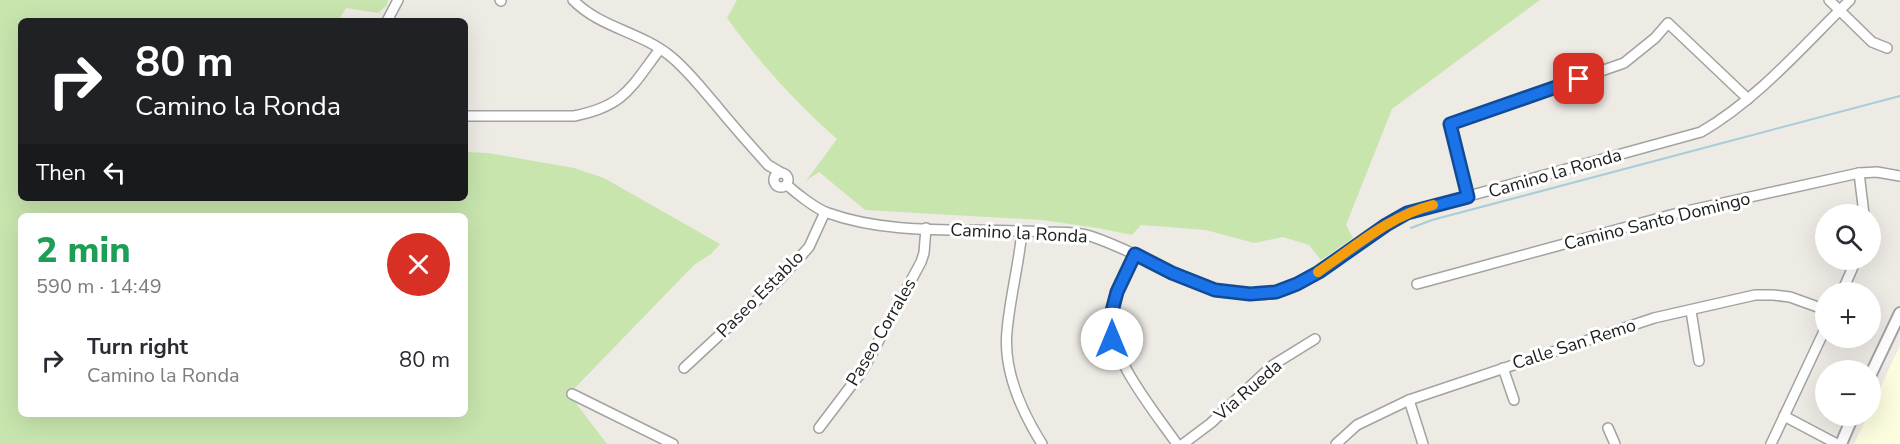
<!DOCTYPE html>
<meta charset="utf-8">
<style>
:root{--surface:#fff;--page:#f2f2f3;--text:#2b2b33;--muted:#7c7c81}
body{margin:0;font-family:"Nunito Sans",sans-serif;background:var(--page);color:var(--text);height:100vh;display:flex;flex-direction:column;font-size:22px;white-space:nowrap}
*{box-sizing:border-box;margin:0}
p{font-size:20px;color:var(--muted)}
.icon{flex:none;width:33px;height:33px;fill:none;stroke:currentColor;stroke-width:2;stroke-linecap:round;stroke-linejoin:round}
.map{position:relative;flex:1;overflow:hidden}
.drawer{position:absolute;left:18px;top:213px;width:450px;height:204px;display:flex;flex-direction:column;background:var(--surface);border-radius:9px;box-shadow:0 6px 24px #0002}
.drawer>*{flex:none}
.top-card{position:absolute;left:18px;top:18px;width:450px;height:183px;border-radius:9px;box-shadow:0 6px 24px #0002;background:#202124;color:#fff;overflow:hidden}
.tools{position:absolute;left:1815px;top:204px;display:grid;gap:12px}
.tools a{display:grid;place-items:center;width:66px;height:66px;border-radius:50%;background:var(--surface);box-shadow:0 6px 24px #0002;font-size:30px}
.pin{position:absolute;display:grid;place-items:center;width:51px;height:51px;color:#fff;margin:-26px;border-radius:12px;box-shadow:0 3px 9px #0006}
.me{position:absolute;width:66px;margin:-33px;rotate:0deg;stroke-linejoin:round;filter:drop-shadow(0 0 4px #0008)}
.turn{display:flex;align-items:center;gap:21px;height:126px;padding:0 18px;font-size:27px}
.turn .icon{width:78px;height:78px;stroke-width:2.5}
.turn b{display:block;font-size:42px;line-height:51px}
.then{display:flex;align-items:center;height:57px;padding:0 18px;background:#0003;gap:12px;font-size:22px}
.round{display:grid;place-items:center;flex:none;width:63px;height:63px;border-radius:32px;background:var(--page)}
.summary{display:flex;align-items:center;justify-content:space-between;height:102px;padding:0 18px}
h1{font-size:36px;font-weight:800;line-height:45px;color:#1e9e55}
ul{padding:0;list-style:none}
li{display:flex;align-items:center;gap:18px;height:90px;padding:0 18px}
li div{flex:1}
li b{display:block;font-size:22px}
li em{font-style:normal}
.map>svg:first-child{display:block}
.education{fill:#fcfcdf}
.grass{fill:#c8e5ae;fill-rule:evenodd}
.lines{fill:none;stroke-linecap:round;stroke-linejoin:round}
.stream{stroke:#a8ccd8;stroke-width:2}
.minor-casing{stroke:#a2a2a2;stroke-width:12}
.tertiary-casing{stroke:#a2a2a2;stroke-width:14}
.minor{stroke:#fff;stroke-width:9}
.tertiary{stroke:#fff;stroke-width:10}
.route-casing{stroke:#114b97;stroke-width:15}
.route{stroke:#1a73e8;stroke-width:10}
.slow{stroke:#f59e0b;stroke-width:10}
.labels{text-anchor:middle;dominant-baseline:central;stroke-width:6;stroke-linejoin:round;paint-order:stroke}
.street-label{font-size:18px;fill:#1e1e1e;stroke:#fff}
</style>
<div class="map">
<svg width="1900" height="444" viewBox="0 0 1900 444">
<rect width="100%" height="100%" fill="#eeebe5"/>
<polygon class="education" points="1900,345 1900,444 1854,444 1867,416 1870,416 1871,408"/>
<g class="grass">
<path d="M0 0H388L387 5 378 13 346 8 338 21H21V198H465V152L488 153 574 168 604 178 720 244 711 254 694 265 569 394 607 444H0ZM21 216H465V414H21Z"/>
<path d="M737 0H1540L1392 109 1346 225 1353 238 1321 260 1309 245 1283 237 1254 243 1206 230 1141 225 1132 235 1097 228 1042 220 865 210 819 172 806 181 837 139C796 103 759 62 727 18Z"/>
</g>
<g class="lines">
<polyline class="stream" points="1411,228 1432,220 1900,96"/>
<defs>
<g id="minor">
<polyline points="500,0 501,1"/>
<path d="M573 0C599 27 640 32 669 55 687 69 701 88 716 105 733 126 750 145 768 165L780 172"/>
<polyline points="1829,0 1872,42 1887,48"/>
<polyline points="387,21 398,0"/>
<path d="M465 116H574C625 106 631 87 660 49"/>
<circle cx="781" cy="180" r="7"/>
<polyline points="1859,173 1864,214"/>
<path d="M787 185C796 193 816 209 828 213 895 237 970 227 1041 232 1056 233 1075 231 1090 236 1151 255 1208 305 1275 293 1299 288 1322 270 1342 256 1364 241 1384 226 1407 213L1701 132C1758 99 1803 46 1850 0"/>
<polyline points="1468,197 1450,124 1624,63 1655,38 1668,23 1748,99"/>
<path d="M1022 231C1019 264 1010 297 1007 331 1003 371 1022 412 1042 444"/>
<path d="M1135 253C1125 272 1114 293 1111 314 1106 354 1154 411 1177 444"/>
<polyline points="1417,284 1678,213 1859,173 1877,172 1900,176"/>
<polyline points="1842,292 1856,260"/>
<polyline points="1691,311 1699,361"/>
<polyline points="684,368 782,277 809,247 825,212"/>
<polyline points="1503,368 1514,400"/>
<polyline points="572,394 673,444"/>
<polyline points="1409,400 1423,444"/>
<polyline points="1784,416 1837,444"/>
<polyline points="819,428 863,370 921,262 924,253 926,228"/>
<polyline points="1608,428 1615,444"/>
<polyline points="1183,444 1211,423 1273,365 1315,339"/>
<polyline points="1336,444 1357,425 1409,400 1654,318 1755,295 1773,295 1790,297 1826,310"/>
<polyline points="1771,444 1826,327"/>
</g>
<g id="tertiary">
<polyline points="1870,376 1900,313"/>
<polyline points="1841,444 1853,416"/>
</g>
</defs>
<use href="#minor" class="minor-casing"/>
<use href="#tertiary" class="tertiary-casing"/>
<use href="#minor" class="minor"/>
<use href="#tertiary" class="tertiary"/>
</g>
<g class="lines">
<defs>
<polyline id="route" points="1112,339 1111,315 1117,292 1135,254 1172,273 1215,290 1250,294 1276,292 1297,284 1319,272 1386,225 1407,213 1468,197 1450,124 1579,79"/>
</defs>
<use href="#route" class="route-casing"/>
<use href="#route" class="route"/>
<path class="slow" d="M1318 272C1355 247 1389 216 1433 205"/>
</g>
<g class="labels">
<g class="street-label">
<text transform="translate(1555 173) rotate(-16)">Camino la Ronda</text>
<text transform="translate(1657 221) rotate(-14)">Camino Santo Domingo</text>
<text transform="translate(1019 233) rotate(3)">Camino la Ronda</text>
<text transform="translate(760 294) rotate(-45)">Paseo Establo</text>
<text transform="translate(881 332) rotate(-60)">Paseo Corrales</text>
<text transform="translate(1574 344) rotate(-18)">Calle San Remo</text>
<text transform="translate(1248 390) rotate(-41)">Via Rueda</text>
</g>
</g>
</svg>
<div class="tools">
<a><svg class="icon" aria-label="search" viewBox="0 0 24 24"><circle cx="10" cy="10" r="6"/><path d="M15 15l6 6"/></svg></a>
<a>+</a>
<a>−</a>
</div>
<div class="pin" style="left:1579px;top:79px;background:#d93025"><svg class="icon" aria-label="arrive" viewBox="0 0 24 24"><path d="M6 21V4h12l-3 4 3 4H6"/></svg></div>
<svg class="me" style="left:1112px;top:339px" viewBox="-20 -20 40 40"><circle r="19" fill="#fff"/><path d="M0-13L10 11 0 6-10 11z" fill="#1a73e8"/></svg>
<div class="top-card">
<div class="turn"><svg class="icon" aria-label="right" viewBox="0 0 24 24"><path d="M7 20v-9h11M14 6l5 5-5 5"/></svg><div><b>80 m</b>Camino la Ronda</div></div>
<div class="then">Then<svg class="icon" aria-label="left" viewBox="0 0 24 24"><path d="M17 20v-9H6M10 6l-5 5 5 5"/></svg></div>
</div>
<section class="drawer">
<div class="summary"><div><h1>2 min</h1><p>590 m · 14:49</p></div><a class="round" style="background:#d93025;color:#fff"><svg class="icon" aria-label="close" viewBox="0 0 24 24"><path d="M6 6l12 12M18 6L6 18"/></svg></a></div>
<ul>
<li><svg class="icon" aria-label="right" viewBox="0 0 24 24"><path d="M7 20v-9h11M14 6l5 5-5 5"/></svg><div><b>Turn right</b><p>Camino la Ronda</p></div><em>80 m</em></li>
</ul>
</section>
</div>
